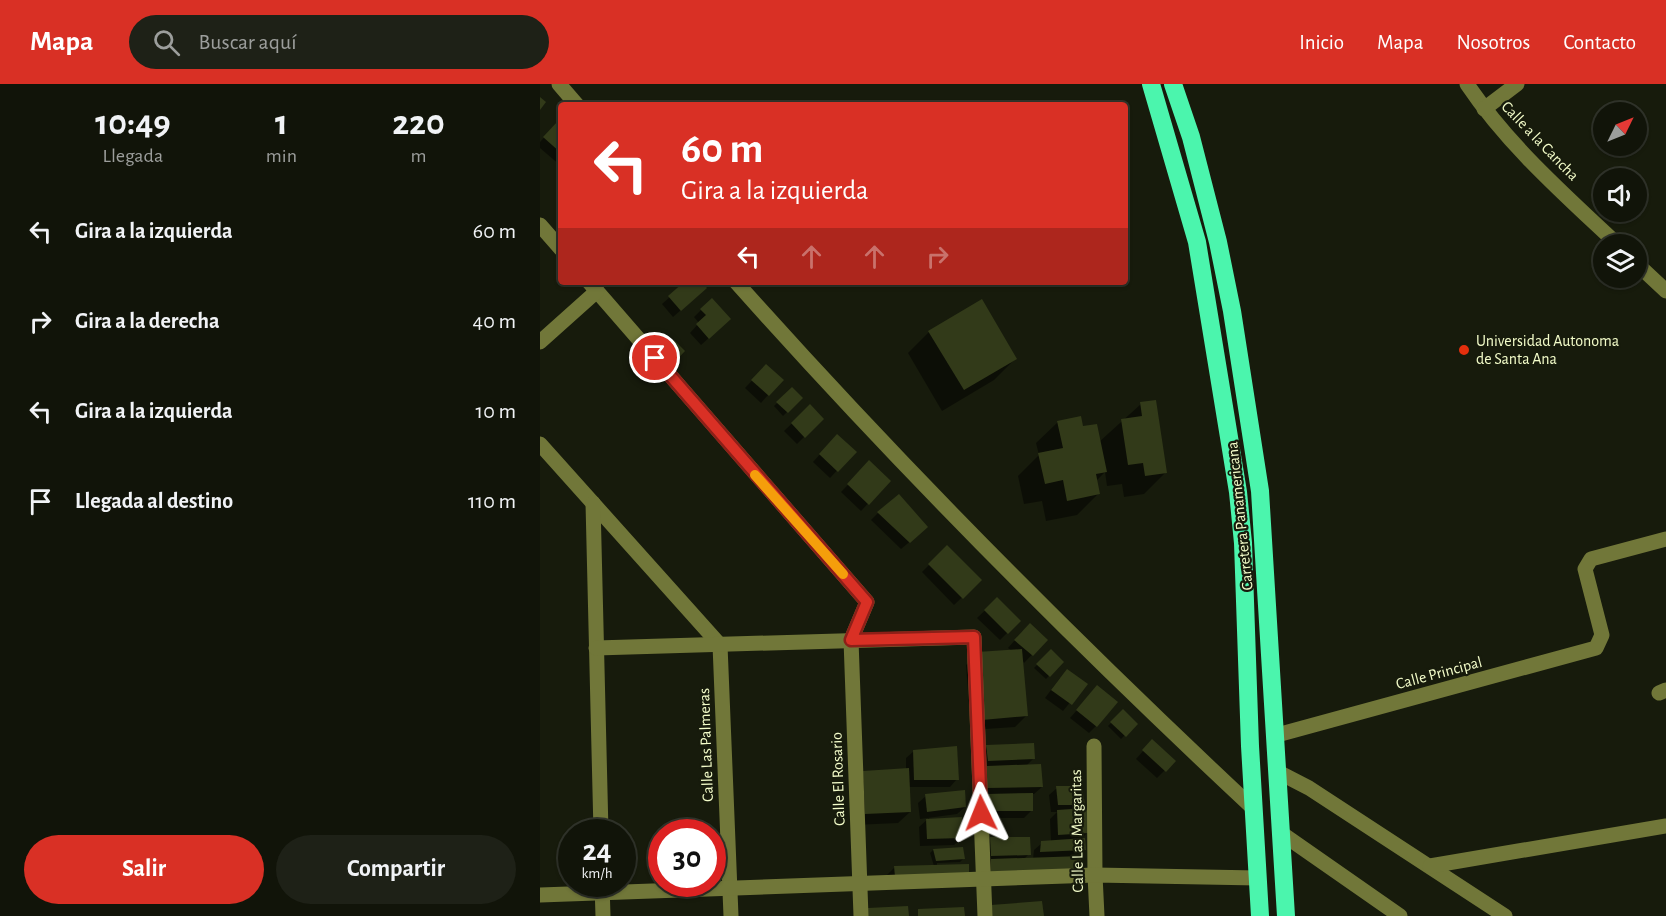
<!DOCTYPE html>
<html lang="es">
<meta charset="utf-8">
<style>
:root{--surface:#111409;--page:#1e2117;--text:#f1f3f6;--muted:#9c9e9c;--line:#30332a;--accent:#d93025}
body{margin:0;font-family:"Alegreya Sans",sans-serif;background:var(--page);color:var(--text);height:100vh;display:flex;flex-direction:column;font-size:22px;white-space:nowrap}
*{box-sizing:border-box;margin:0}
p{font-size:20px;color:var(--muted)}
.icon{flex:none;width:33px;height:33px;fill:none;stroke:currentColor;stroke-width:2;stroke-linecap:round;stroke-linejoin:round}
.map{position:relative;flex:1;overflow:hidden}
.panel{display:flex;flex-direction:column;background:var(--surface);width:540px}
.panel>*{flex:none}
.banner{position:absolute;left:18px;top:18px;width:570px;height:183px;border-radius:6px;box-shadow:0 2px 4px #0004,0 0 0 2px var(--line);background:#d93025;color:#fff;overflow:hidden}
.needle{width:39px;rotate:47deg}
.buttons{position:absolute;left:1053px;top:18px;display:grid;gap:12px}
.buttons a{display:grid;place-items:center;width:54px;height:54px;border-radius:50%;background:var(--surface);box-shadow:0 2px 4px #0004,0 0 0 2px var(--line);font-size:30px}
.speed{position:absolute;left:18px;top:735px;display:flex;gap:12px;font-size:30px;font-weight:700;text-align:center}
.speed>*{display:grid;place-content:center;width:78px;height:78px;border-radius:50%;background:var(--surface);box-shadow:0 2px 4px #0004,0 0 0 2px var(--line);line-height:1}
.speed small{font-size:15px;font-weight:400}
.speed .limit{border:9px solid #d22;background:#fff;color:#111}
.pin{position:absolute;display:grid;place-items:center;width:51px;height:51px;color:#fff;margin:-26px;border:3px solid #fff;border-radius:50%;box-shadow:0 2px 6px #0007}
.me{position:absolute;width:66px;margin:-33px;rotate:358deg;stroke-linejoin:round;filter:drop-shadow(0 0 4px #0008)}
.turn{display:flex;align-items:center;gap:21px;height:126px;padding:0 24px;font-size:27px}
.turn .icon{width:78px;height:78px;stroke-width:2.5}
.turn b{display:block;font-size:42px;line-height:51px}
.lanes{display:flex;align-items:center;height:57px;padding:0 24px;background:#0003;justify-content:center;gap:30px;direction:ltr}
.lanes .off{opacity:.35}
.eta{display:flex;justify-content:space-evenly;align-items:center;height:102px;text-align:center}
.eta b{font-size:36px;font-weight:700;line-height:42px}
.primary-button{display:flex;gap:12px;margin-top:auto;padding:12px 24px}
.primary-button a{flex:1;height:69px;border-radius:36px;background:var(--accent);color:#fff;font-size:24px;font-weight:700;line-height:69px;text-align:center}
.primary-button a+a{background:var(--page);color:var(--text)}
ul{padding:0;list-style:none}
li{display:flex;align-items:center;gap:18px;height:90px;padding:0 24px}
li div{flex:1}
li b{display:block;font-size:22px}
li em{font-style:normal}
header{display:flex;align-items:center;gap:36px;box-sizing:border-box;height:84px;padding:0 30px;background:var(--accent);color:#fff}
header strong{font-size:28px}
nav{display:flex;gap:33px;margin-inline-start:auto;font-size:21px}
.search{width:420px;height:54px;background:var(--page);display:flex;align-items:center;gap:15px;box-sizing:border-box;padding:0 21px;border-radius:33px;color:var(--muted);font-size:22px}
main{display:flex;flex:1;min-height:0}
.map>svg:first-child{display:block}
.shadow{fill:#0007}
.building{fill:#323a19}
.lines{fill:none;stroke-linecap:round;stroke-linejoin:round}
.minor{stroke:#717739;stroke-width:15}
.highway{stroke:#4bf5ad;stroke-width:18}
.route-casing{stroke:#8d1f18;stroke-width:15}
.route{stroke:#d93025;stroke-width:10}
.slow{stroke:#f59e0b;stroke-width:10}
.poi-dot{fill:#e42f0d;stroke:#171b0c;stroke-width:2}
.labels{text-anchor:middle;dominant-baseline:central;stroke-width:4.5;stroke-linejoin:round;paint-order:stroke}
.street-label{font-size:16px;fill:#f3fcc9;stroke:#171b0c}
.poi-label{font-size:16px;fill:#f3fcc9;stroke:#171b0c;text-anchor:start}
</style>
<header>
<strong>Mapa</strong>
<div class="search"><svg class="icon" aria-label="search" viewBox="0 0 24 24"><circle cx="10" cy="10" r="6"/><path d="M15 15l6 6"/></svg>Buscar aquí</div>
<nav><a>Inicio</a><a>Mapa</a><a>Nosotros</a><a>Contacto</a></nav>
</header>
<main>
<section class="panel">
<div class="eta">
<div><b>10:49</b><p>Llegada</p></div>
<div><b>1</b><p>min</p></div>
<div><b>220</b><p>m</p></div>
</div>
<ul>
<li><svg class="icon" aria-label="left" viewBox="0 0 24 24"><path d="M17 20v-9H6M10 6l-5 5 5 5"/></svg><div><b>Gira a la izquierda</b></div><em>60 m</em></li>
<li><svg class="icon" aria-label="right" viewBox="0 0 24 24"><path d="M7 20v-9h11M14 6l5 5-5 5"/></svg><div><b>Gira a la derecha</b></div><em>40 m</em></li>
<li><svg class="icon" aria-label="left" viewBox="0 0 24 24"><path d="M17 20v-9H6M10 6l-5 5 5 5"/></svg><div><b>Gira a la izquierda</b></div><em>10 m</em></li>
<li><svg class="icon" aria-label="arrive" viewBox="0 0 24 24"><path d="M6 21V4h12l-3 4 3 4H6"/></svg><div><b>Llegada al destino</b></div><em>110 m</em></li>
</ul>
<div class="primary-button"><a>Salir</a><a>Compartir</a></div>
</section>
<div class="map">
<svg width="1126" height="832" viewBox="0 0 1126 832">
<rect width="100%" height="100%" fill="#171b0c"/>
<g class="shadow">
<polygon points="21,41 21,82 0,64 0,58 11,46"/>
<polygon points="147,198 160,198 158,211 133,233 122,220"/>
<polygon points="161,226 181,243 161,261 150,249 159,239 154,233"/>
<polygon points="389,248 475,275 454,296 402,327 368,269"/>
<polygon points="219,289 228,311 221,319 205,304"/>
<polygon points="252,305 261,314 243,332 234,322"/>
<polygon points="601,320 625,389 604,410 584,413 582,400 567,402 565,388 556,397 558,410 537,431 506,437 502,417 484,420 478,392 499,371 496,359 518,338 542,344 559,358"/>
<polygon points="270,322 282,335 257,360 244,347"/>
<polygon points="290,359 314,368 290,394 273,378"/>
<polygon points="329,379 349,397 321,427 301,408"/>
<polygon points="338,429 379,450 361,465 331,436"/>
<polygon points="407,463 440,496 414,521 382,488"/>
<polygon points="457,515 479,537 460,556 437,534"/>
<polygon points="482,548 506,556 484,579 482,576 486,632 475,643 431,646 426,581 437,570 472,567 468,564"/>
<polygon points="511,567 522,578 506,595 494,584"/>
<polygon points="520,594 545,600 523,627 505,614"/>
<polygon points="557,603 556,642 549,649 530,634"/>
<polygon points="583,627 596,640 581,655 568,642"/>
<polygon points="612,657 634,677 617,694 596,675"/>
<polygon points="447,663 493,675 486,682 502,703 494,710 491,710 492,726 484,734 441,734 440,691 447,684 441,684 439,670"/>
<polygon points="374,667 417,695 410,703 368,703 370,728 358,739 314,741 312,700 366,686 366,674"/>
<polygon points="517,704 543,720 537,726 547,749 540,756 544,765 536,774 444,797 444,762 451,755 489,770 484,775 493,775 494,766 502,759 511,758 510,735 517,728 511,728 509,711"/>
<polygon points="386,712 425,723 417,730 380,735 378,719"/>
<polygon points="389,734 389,736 422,754 414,761 380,762 379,743"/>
<polygon points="393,766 423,775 420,778 397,779 397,782 348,800 347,791 355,783 394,782 390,769"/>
</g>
<g class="building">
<polygon points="0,13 6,18 0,26"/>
<polygon points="18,37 21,39 21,69 3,53"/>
<polygon points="144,198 162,198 167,204 141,227 128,212"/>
<polygon points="172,214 191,235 169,255 156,240 166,231 160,225"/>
<polygon points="442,215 477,275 424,306 388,247"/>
<polygon points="134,256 145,267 131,282 120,270"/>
<polygon points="226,280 244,296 229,312 211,296"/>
<polygon points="252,303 263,314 248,329 236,318"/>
<polygon points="616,316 627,389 605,392 603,379 588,381 581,335 602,332 600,318"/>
<polygon points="270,320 284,335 265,354 251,339"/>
<polygon points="541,332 543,342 557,340 567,388 556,390 560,410 527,417 523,396 505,400 498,369 523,364 517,337"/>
<polygon points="297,350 317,368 298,388 279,370"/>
<polygon points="329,376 351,397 329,421 307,400"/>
<polygon points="359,410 388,443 370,459 337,428"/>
<polygon points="407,461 442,496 423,515 388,480"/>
<polygon points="457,513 481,537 468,550 444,526"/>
<polygon points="490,539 508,556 493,572 474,556"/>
<polygon points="482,565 488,632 442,636 437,568"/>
<polygon points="511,565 524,578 510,593 496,580"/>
<polygon points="527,585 548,600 532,621 511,606"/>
<polygon points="557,601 578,618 557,643 536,626"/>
<polygon points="583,625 598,640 586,653 570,638"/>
<polygon points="612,655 636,677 626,688 602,666"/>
<polygon points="494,659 495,675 448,677 446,661"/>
<polygon points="417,662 419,696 374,696 373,666"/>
<polygon points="501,680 503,703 447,704 447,682"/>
<polygon points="369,684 371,728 325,730 323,687"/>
<polygon points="516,702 542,702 545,721 518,721"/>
<polygon points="425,706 426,723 387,728 385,710"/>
<polygon points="493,709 493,727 447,727 447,710"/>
<polygon points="547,724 549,749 518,751 517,726"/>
<polygon points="422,733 423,754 387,755 386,735"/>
<polygon points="450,753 490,753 491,771 451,772"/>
<polygon points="545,754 546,766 500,768 501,757"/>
<polygon points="423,763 425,775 396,777 393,765"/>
<polygon points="542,772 540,787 451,791 451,775"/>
<polygon points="429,780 429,791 355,793 354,782"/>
<polygon points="502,817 504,832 452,832 451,821"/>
<polygon points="368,822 369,832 328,832 328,824"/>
<polygon points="424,823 425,832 378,832 378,825"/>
</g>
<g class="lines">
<g class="minor">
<polyline points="19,0 37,21"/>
<path d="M927 0C968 61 1024 110 1077 160"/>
<polyline points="944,25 977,0"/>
<polyline points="0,141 21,165"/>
<polyline points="1096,179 1126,207"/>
<polyline points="49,198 327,518 311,556 321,832"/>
<path d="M196 198C360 382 534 557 714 725"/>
<polyline points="0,258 57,207"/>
<polyline points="0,360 180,561 191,832"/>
<polyline points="53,419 61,748"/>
<polyline points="56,564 434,553 445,832"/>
<polyline points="1119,609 1126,606"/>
<polyline points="737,651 1056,564 1062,551 1045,485 1051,475 1126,455"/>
<polyline points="554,662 555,791 557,832"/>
<polyline points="738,688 769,704 965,832"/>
<polyline points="741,749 860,832"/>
<polyline points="890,782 1126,742"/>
<polyline points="62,800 63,832"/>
<polyline points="0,811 555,791 718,794"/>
</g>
<g class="highway">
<polyline points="611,0 657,158 698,408 703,459 710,662 720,832"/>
<polyline points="633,0 651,53 678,158 692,227 720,407 746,832"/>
</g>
</g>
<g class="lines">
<defs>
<polyline id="route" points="115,274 327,518 311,556 434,553 441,729"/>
</defs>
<use href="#route" class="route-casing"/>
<use href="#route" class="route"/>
<polyline class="slow" points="215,391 303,490"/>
</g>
<circle class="poi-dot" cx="924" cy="266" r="6"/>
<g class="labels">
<g class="street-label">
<text transform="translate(1000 57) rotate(46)">Calle a la Cancha</text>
<text transform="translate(700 432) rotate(-96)">Carretera Panamericana</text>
<text transform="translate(899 589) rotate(-15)">Calle Principal</text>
<text transform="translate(166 661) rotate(-92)">Calle Las Palmeras</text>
<text transform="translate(298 695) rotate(-92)">Calle El Rosario</text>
<text transform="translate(537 747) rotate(-91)">Calle Las Margaritas</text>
</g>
<g class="poi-label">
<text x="936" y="257">Universidad Autonoma<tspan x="936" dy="18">de Santa Ana</tspan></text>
</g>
</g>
</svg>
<div class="buttons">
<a><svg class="needle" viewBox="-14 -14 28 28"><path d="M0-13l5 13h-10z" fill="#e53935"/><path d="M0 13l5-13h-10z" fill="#9c9e9c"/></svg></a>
<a><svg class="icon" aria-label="sound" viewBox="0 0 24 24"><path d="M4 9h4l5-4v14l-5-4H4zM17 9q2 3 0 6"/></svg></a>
<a><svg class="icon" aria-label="layers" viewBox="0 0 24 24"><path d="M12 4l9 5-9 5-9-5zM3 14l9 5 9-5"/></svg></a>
</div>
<div class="speed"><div>24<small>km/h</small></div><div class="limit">30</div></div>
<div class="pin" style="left:115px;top:274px;background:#d93025"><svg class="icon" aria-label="arrive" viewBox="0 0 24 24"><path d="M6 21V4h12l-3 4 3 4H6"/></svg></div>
<svg class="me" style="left:441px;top:729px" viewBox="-20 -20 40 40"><path d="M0-17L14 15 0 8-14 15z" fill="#d93025" stroke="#fff" stroke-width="4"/></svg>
<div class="banner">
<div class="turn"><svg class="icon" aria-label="left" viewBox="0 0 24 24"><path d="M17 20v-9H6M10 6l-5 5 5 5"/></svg><div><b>60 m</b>Gira a la izquierda</div></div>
<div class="lanes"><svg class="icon" aria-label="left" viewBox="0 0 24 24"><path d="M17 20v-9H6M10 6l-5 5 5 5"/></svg><svg class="icon off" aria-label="ahead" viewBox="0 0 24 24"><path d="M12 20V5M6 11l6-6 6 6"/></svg><svg class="icon off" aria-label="ahead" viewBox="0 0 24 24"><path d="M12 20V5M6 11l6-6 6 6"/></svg><svg class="icon off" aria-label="right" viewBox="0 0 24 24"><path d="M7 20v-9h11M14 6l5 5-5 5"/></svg></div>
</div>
</div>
</main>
